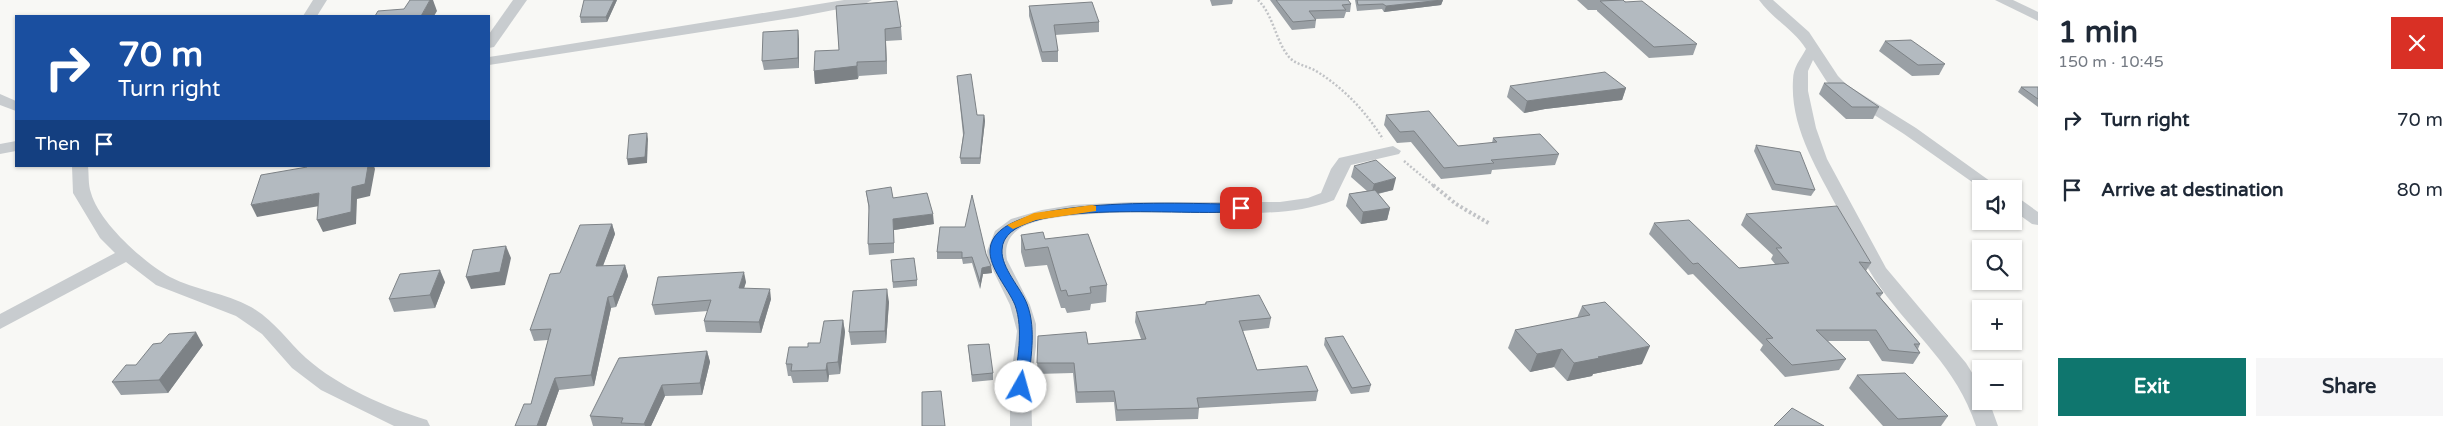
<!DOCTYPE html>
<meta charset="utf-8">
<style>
:root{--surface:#fff;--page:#f6f6f7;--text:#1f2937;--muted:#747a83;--accent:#0f766e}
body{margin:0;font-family:"Varela Round",sans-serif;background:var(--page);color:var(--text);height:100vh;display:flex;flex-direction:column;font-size:19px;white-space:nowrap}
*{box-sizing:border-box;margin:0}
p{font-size:16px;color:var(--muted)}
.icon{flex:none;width:28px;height:28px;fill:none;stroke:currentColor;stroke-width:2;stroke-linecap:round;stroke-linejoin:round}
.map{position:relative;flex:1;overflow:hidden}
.details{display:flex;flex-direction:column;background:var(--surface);width:425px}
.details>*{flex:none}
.top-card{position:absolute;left:15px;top:15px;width:475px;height:152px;border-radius:0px;box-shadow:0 1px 4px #0004;background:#1a4fa0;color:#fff;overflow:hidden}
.tools{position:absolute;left:1972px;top:180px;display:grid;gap:10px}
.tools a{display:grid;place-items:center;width:50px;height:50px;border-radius:0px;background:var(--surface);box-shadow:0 1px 4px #0004;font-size:25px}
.pin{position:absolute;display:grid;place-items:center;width:42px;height:42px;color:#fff;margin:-21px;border-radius:10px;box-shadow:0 2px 8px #0006}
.me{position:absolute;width:55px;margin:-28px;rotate:7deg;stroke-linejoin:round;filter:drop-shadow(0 0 4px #0008)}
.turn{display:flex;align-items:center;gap:18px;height:105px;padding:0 20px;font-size:22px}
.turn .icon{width:65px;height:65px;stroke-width:2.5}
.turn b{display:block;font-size:35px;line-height:42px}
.then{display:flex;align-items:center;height:48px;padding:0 20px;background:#0003;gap:10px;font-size:19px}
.round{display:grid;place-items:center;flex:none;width:52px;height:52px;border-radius:0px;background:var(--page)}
.headline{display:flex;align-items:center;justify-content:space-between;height:85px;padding:0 20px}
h1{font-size:30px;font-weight:700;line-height:38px}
.action{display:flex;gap:10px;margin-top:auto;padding:10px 20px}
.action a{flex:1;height:58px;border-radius:0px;background:var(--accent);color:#fff;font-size:20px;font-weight:700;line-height:58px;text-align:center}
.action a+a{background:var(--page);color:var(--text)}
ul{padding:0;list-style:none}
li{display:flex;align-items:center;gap:15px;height:70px;padding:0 20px}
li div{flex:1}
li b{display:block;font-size:19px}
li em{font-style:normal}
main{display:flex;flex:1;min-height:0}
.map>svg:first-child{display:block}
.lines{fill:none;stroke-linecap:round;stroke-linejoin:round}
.path-far1{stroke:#c1c3c6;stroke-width:2.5;stroke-dasharray:2 2;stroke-linecap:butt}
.path{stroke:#c1c3c6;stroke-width:4;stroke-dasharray:2.5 2.5;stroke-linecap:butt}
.street{fill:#c8cccf;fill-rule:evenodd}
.wall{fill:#9aa0a5}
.shaded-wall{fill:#7d8286}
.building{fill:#b3bac0;stroke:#7d8286}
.route{fill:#1a73e8;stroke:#114b97}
.slow{fill:#f59e0b}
</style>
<main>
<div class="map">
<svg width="2038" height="426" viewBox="0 0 2038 426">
<rect width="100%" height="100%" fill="#f8f8f5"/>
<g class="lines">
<g class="path-far1">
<path d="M1258 0C1274 16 1275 40 1289 57 1296 65 1308 66 1316 71 1344 88 1366 112 1383 139"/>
<polyline points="1404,161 1435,187"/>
</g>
<polyline class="path" points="1433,185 1456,204 1490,224"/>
<g class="street">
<polygon points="313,0 327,0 317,16 303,16"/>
<polygon points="513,0 527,0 494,47 489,48 489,34"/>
<polygon points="844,0 872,0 865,4 797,17 489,65 489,57"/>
<path d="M1759 0H1773L1809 32 1838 76 1847 85 1916 128 2001 189H1982L1904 134 1837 91 1827 82 1813 60 1808 71V91L1816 128 1827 159 1886 268 1966 363 1981 387V401H1989L1998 426H1976C1956 366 1915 336 1880 287 1863 263 1852 237 1839 211 1818 170 1790 128 1793 80 1793 67 1800 60 1806 49 1794 30 1773 19 1759 0Z"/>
<polygon points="1995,0 2013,0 2038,12 2038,21"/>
<polygon points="0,94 16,101 16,111 0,105"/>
<polygon points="16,141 16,151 0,154 0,144"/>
<path d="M1393 146 1401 151 1399 154 1351 165 1334 200C1301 213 1268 213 1233 213 1186 213 1138 211 1091 214 1069 216 1044 217 1024 226 1009 234 1004 245 1007 260L1030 305 1036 324V346L1031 389 1032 426H1010V384L1017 331 1010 305 988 260 987 251 995 231 1011 219 1042 210 1072 205 1132 202H1280L1308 198 1321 193 1331 169 1339 158Z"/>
<path d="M72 166H88C89 174 88 185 91 193 99 222 143 262 170 277 195 290 226 293 251 307 276 322 286 340 306 358 339 387 385 407 427 420L430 426H394L321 390 292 368 262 334 236 316 156 285 126 262 0 329V314L115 253 100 238 73 193Z"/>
<polygon points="2014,198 2020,199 2038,212 2038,225 2032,224 2014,211"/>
</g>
</g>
<g class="wall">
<polygon points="617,0 607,22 581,23 580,17"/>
<polygon points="1210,0 1233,0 1232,4 1212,6"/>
<polygon points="1270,0 1348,0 1351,4 1350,12 1346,12 1344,18 1315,19 1316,20 1315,28 1292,30"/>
<polygon points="1355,0 1443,0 1441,5 1384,12 1382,9 1357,11"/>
<polygon points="1577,0 1623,0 1697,44 1693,55 1649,58 1597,11 1597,10 1588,10"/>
<polygon points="836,6 901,27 902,40 886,41 887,74 859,76 858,79 815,84 814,71 839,50"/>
<polygon points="1029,6 1099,22 1099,32 1055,35 1058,51 1058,62 1042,62 1029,16"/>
<polygon points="799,39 799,68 764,70 762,61"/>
<polygon points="1885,41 1945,64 1939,75 1912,76 1879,51"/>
<polygon points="957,76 977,115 984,115 985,121 980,164 961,164 960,158 963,135"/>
<polygon points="1824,83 1879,107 1873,119 1846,119 1819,94"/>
<polygon points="1510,86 1626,88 1622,100 1545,109 1524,113 1507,97"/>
<polygon points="2021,87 2038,87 2038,107 2018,92"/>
<polygon points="1386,115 1458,146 1492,143 1493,138 1559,154 1555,165 1492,170 1491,174 1441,179 1411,142 1397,143 1384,125"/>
<polygon points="1756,145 1815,190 1811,196 1772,190 1754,151"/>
<polygon points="1354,166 1393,190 1378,194 1390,208 1387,220 1361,224 1346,206 1349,194 1367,191 1351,177"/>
<polygon points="866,191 893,198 934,224 894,230 894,253 869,255 868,244 869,211"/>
<polygon points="1746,214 1871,263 1866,271 1883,293 1880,297 1920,344 1918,349 1920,353 1913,364 1882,361 1869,341 1828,341 1846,359 1839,370 1785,377 1760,350 1763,345 1693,274 1688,275 1649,234 1654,223 1739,268 1775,264 1771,259 1773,255 1741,225"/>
<polygon points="612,224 615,234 603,266 625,265 628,276 616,307 611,308 594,386 559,390 546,426 515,426 531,404 548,340 534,341 530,330 560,273"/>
<polygon points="940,227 986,254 991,266 992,273 983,274 980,289 972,263 963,264 962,259 937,259 937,252"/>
<polygon points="1021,235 1045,239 1107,285 1106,302 1091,304 1090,310 1067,313 1065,308 1061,308 1047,265 1025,267 1021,252"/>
<polygon points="891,260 917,280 917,286 893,288"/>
<polygon points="445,282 435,308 394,312 389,299"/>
<polygon points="746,282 744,288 771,299 761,333 706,332 704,321 708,311 655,315 652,305"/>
<polygon points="889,302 886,343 851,345 849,332"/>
<polygon points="1206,302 1271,318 1269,328 1243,331 1257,370 1318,391 1316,401 1199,408 1198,419 1116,421 1114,402 1076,403 1073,373 1037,374 1038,336 1088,344 1141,339 1135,322 1136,312 1205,304"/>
<polygon points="1582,306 1642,364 1593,374 1592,376 1567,381 1554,367 1530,372 1508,348 1515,330 1577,318"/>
<polygon points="843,320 845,332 840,374 829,375 828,382 793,383 791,376 788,376 786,364 808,347 820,343"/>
<polygon points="1325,338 1371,385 1369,392 1351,394 1324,345"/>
<polygon points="161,343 203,345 168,393 121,395 112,382 136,365"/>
<polygon points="968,345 993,373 993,380 972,382"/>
<polygon points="707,351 710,362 702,395 665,396 651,426 593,426 590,416"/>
<polygon points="1857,375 1948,416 1941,426 1883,426 1849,388"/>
</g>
<g class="shaded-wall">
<polygon points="430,0 433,0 437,11 434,16 421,16"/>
<polygon points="614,0 617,0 607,22 606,17"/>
<polygon points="1443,0 1441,5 1384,12 1386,6"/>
<polygon points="885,29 886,41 887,74 886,61"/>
<polygon points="798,30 799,39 799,68 798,58"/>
<polygon points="857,62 858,79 815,84 814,71"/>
<polygon points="1626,88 1622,100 1545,109 1524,113 1527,101 1549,98"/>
<polygon points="984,115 985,121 980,164 980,158"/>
<polygon points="647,133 648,139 647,163 628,165 627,159"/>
<polygon points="368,166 374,166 375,169 370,196 357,199 356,224 323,232 317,220 352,187"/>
<polygon points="1396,178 1393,190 1371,195 1374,184"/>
<polygon points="319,193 325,205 257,217 251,205"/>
<polygon points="1390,208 1387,220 1361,224 1363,212"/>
<polygon points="933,214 934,224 894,230 894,253 893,219"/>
<polygon points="612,224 615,234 599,276 596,266"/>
<polygon points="506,246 511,258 505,285 471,289 466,277"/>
<polygon points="625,265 628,276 616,307 613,296"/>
<polygon points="991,266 992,273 983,274 980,289 980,282 982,268"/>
<polygon points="440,270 445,282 435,308 430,295"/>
<polygon points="744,272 746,282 741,298 739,288"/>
<polygon points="770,289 771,299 761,333 759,322"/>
<polygon points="887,289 889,302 886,343 885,331"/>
<polygon points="608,297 611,308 594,386 591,375"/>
<polygon points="843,320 845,332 840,374 838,362"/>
<polygon points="196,332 203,345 168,393 159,380"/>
<polygon points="1650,346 1642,364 1593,374 1592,376 1567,381 1574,363 1598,357"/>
<polygon points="1562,349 1554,367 1530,372 1537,354"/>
<polygon points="707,351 710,362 702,395 700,383"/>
<polygon points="827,363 829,375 828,382 826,370"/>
<polygon points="555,378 559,390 546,426 537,426"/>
<polygon points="662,385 665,396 651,426 645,426 644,424"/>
</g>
<g class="building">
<polygon points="410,0 430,0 421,16 375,16 378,11 404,9"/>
<polygon points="584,0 614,0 606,17 580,17"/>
<polygon points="1276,0 1348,0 1351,4 1342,5 1346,10 1309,11 1316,20 1293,22"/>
<polygon points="1357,0 1442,0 1386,6 1383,4 1358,5"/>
<polygon points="1623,0 1625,2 1642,1 1697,44 1654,47 1600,1"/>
<polygon points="897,1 901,27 885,29 886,61 857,62 857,66 814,71 815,51 839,50 836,6"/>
<polygon points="1092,2 1099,22 1054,25 1058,51 1042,52 1029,6"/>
<polygon points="798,30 798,58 762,61 763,32"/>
<polygon points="1911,40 1945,64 1918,65 1885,41"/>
<polygon points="1605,72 1626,88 1549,98 1527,101 1510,86"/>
<polygon points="971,74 977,115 984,115 980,158 960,158 964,133 957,76"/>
<polygon points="1824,83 1844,83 1879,107 1852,107"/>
<polygon points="2021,87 2038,87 2038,99"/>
<polygon points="1429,111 1458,146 1497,142 1493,138 1540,134 1559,154 1491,160 1494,163 1444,168 1414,131 1400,132 1386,115"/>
<polygon points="647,133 645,157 627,159 629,135"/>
<polygon points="1756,145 1800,152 1815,190 1775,184"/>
<polygon points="1376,160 1396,178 1374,184 1354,166"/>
<polygon points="308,166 368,166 365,184 352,187 351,212 317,220 319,193 251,205 261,175 307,167"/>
<polygon points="891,187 893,198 927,193 933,214 893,219 894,243 868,244 869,206 866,191"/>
<polygon points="1375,190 1390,208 1363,212 1349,194"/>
<polygon points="972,195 986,254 991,266 982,268 980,282 972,257 962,258 962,252 937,252 940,227 965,227"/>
<polygon points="1837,206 1871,263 1859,262 1883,293 1876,293 1920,344 1914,344 1920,353 1889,350 1876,330 1816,330 1846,359 1792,365 1766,339 1773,338 1698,263 1693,264 1654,223 1689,220 1739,268 1789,263 1776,248 1782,248 1746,214"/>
<polygon points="612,224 596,266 625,265 613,296 608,297 591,375 555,378 537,426 515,426 524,404 531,404 551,329 530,330 550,274 560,273 580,225"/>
<polygon points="1043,232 1045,239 1088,234 1107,285 1090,287 1091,293 1068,296 1066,290 1061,291 1048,247 1025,250 1021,235"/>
<polygon points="506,246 500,272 466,277 473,250"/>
<polygon points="914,258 917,280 893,282 891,260"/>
<polygon points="440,270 430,295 389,299 400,274"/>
<polygon points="744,272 739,288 770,289 759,322 704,321 711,300 652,305 658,277"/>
<polygon points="887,289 885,331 849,332 853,291"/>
<polygon points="1259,295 1271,318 1239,321 1257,370 1307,366 1318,391 1197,398 1199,408 1117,410 1114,391 1077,392 1074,363 1037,363 1038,336 1086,332 1088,344 1146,339 1136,312 1206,304 1206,302"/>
<polygon points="1605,302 1650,346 1598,357 1600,358 1574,363 1562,349 1537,354 1515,330 1590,315 1582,306"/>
<polygon points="843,320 838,362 827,363 826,370 791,371 792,364 786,364 789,347 808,347 808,343 820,343 824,321"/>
<polygon points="196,332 159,380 112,382 126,365 136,365 153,344 161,343 169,334"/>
<polygon points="1343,336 1371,385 1352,388 1325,338"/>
<polygon points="989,344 993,373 972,375 968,345"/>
<polygon points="707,351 700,383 662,385 644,424 621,423 623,418 590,416 619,358"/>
<polygon points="1905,373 1948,416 1898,419 1857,375"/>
<polygon points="941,391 945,426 922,426 922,392"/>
<polygon points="1792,408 1824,426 1774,426"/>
</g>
<path class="route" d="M1241 204 1245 205V210C1206 220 1003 192 1002 250 1001 268 1021 288 1027 304 1037 330 1030 361 1028 387L1026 391H1016L1014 387C1017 361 1024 330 1015 305 1008 288 989 268 990 250 992 191 1198 205 1241 204Z"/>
<polygon class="slow" points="1092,205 1096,206 1096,211 1036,220 1013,229 1007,225 1034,213"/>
</svg>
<div class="tools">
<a><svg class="icon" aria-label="sound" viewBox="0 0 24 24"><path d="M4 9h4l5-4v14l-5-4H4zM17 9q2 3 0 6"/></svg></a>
<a><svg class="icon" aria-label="search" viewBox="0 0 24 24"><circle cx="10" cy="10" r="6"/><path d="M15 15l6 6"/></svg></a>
<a>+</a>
<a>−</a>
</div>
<div class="pin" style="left:1241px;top:208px;background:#d93025"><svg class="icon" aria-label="arrive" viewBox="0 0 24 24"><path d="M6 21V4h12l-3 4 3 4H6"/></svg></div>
<svg class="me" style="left:1021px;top:387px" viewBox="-20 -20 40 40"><circle r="19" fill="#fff"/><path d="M0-13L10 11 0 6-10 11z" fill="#1a73e8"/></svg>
<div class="top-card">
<div class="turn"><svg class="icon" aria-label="right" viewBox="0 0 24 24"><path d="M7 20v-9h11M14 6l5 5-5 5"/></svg><div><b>70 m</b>Turn right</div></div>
<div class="then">Then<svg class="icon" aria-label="arrive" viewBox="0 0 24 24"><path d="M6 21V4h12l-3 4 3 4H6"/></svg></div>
</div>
</div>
<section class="details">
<div class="headline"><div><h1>1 min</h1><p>150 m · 10:45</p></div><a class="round" style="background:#d93025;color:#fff"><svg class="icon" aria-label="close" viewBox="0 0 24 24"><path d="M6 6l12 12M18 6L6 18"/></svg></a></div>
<ul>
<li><svg class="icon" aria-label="right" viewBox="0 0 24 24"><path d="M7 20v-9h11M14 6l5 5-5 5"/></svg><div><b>Turn right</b></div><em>70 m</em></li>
<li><svg class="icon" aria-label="arrive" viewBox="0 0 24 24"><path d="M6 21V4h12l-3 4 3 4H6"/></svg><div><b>Arrive at destination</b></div><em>80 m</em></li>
</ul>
<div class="action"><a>Exit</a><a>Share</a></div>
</section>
</main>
